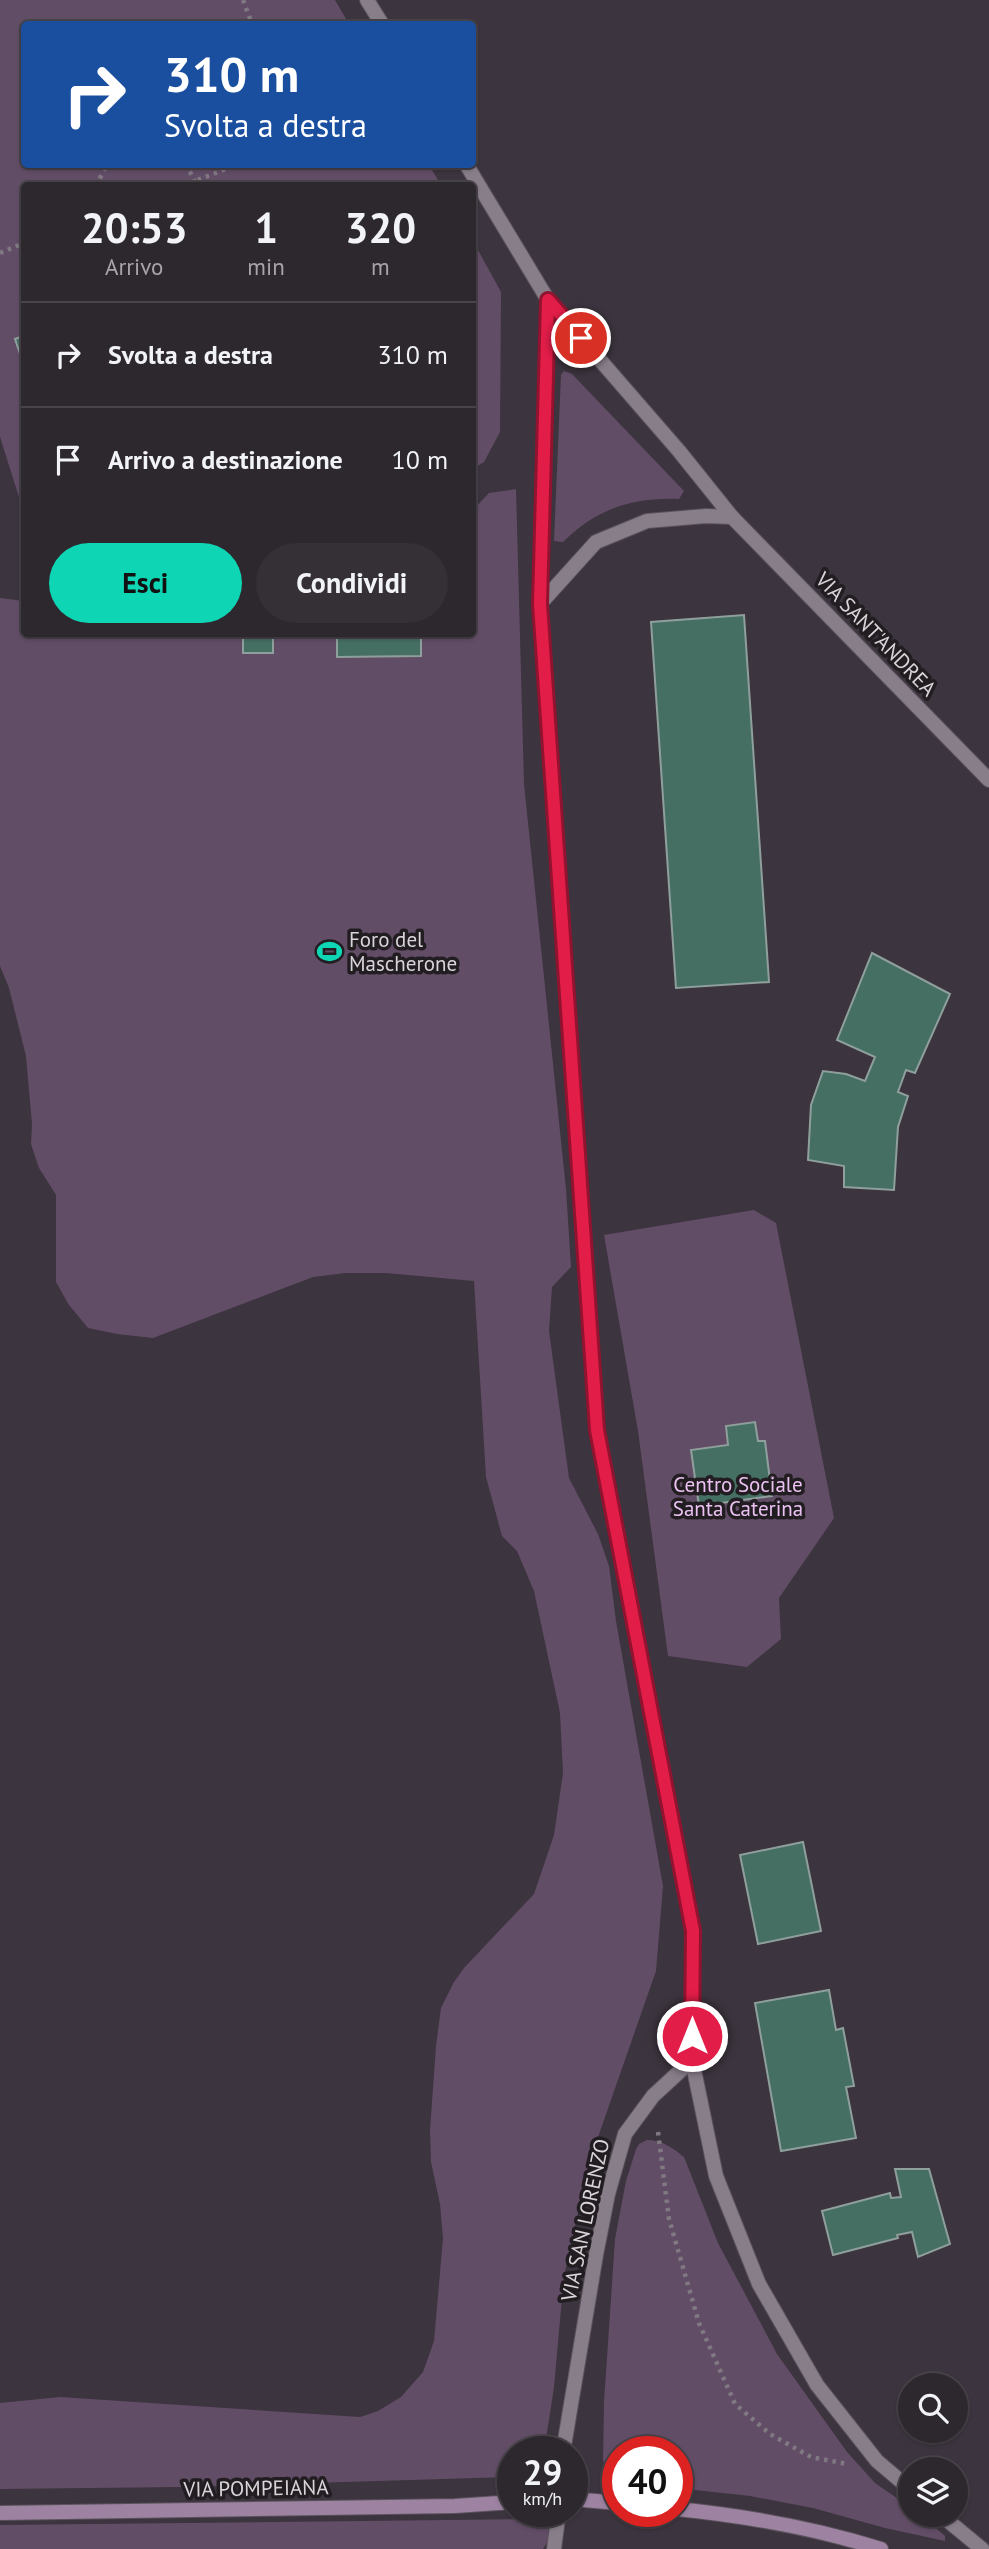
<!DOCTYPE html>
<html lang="it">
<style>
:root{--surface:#2d272e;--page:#352f36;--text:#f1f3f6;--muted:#a7a5aa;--line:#48444a;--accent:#0ed5b4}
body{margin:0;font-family:"PT Sans",sans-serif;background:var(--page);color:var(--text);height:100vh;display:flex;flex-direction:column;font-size:26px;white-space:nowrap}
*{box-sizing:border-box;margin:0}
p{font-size:23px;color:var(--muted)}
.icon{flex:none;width:38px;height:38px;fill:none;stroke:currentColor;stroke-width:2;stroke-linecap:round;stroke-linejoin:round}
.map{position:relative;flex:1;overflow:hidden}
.side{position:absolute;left:21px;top:182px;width:455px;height:455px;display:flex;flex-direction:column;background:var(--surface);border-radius:7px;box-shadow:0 2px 5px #0004,0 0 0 2px var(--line)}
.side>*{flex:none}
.banner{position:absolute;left:21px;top:21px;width:455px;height:147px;border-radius:7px;box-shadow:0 2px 5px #0004,0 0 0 2px var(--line);background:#1a4fa0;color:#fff;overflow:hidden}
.buttons{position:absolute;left:898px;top:2373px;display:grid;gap:14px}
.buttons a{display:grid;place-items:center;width:70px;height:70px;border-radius:50%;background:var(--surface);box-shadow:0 2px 5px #0004,0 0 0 2px var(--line);font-size:35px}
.speed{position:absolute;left:497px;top:2436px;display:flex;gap:14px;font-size:35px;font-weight:700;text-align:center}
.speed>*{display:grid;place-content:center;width:91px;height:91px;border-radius:50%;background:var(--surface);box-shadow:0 2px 5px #0004,0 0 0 2px var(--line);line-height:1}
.speed small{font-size:18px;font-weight:400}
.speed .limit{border:10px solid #d22;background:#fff;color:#111}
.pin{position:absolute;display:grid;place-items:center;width:60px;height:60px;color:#fff;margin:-30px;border:4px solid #fff;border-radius:50%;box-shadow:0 2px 7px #0007}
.me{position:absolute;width:77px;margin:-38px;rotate:0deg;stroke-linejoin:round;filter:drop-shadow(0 0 5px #0008)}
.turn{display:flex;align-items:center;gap:24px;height:147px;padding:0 28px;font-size:32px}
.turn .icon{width:91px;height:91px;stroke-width:2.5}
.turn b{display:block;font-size:49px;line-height:60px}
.eta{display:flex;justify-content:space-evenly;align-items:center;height:119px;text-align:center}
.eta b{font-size:42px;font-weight:800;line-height:49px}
.cta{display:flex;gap:14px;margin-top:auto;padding:14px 28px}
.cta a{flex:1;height:80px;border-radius:42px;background:var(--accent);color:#111;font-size:28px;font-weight:800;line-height:80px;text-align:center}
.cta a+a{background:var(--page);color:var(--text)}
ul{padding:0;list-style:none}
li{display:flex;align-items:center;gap:21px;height:105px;padding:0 28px;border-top:2px solid var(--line)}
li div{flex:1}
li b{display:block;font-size:26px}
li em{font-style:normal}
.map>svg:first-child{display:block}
.green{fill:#624d66}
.building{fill:#466f64;stroke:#8f9f9b;stroke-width:2}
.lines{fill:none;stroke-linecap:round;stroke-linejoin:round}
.minor-casing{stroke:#5a525b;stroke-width:16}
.tertiary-casing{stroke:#5a525b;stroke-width:16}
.secondary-casing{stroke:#5a525b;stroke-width:16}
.path{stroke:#807982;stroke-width:4.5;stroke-dasharray:3.5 5;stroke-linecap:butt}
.minor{stroke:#887e8a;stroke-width:14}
.tertiary{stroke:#887e8a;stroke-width:14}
.secondary{stroke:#9d82a2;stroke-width:14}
.route-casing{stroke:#92132f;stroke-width:18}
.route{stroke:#e11d48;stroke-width:12}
.labels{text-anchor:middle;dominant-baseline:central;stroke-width:7;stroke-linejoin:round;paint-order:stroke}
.street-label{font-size:21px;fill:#d9d4da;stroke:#211d21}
.poi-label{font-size:21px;fill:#d9d4da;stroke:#211d21;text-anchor:start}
.park-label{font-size:21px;fill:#eac1f1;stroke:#211d21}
</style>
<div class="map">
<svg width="989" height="2549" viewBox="0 0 989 2549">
<rect width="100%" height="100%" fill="#3c343e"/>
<g class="green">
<polygon points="0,0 335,0 349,24 24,24 24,164 429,165 441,185 24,186 24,513 0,437"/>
<polygon points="473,241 501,292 500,432 484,462 473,469"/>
<path d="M564 371 572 374 684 491 679 499C633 497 596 509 563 542L554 541 561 375Z"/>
<polygon points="516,489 524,784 566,1189 571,1267 552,1287 549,1331 569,1478 598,1534 609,1566 616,1621 663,1886 656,1971 589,2163 564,2276 554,2387 544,2452 513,2452 513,2477 180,2487 0,2489 0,2403 60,2397 360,2417 378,2411 401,2397 423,2372 434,2341 443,2238 440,2204 431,2162 430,2130 436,2046 441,2008 454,1982 464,1968 534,1894 554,1835 563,1773 560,1713 534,1591 517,1551 502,1536 486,1477 474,1281 386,1273 346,1273 313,1277 153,1338 117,1334 88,1328 69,1305 56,1282 56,1195 39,1168 31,1144 32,1124 26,1056 9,988 0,966 0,598 24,601 24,634 472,634 473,510 489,493"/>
<polygon points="754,1210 776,1223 834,1518 779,1598 781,1639 747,1667 668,1656 638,1431 604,1235"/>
<path d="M647 2140C662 2140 673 2148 684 2157L718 2243 777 2354 847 2452 875 2483 910 2507V2515H921L945 2536V2541L885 2528 813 2508 750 2496 677 2488V2452H618V2478L606 2469 603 2460 604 2402 615 2239 626 2181 636 2149 639 2144Z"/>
<polygon points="539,2519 549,2524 552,2534 543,2549 0,2549 0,2525"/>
</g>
<g class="building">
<polygon points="24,336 24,366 15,339"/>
<polygon points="744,615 769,982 676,988 651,622"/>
<rect x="243" y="634" width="30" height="19"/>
<polygon points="337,634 437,634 437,636 421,636 421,656 337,657"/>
<polygon points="872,953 950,994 915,1073 906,1070 898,1092 908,1096 898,1127 894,1190 844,1187 844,1166 808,1160 811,1105 823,1071 846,1074 865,1081 875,1057 837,1040"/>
<polygon points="755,1422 758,1441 765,1441 772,1496 699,1506 691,1450 728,1445 726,1426"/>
<polygon points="803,1842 821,1931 758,1944 740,1855"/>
<polygon points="829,1990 836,2030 843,2028 854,2086 846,2087 856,2138 781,2151 755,2003"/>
<polygon points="895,2169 929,2169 950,2244 918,2257 912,2232 897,2235 898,2238 833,2255 822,2211 890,2193 891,2198 901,2197"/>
</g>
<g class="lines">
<defs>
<polyline id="minor" points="554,2549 559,2511"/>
<g id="tertiary">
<polyline points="367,0 382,24"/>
<polyline points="466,164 548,300 679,451 732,517 989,780"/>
<polyline points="540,604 548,300"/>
<polyline points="692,2060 716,2176 759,2284 817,2385 877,2461 910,2489"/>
<polyline points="563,2452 596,2255 608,2194 625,2134 653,2096 692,2060 693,1931 597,1430 540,604 596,542 647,521 706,516 732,517"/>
<polyline points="941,2515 982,2549"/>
</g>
<g id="secondary">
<polyline points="572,2499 618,2503"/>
<path d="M677 2509C746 2516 815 2528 881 2549"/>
<polyline points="0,2513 455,2506 513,2502"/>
</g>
</defs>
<use href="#minor" class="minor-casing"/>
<use href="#tertiary" class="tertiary-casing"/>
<use href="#secondary" class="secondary-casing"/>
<g class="path">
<polyline points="243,0 252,24"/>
<polyline points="186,164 197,186"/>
<polyline points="96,186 107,164"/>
<polyline points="182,186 239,164"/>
<polyline points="0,253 24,243"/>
<polyline points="658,2132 669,2219 699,2323 735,2404 770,2434 811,2457 847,2464"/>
</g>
<use href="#minor" class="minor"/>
<use href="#tertiary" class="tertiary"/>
<use href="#secondary" class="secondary"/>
</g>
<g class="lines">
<defs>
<polyline id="route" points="581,338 548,300 540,604 597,1430 693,1931 692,2036"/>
</defs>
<use href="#route" class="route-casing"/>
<use href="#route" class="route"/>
</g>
<defs>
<symbol id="stadium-bare" viewBox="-9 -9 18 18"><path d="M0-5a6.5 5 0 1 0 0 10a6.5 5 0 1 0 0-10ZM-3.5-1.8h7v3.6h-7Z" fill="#0ed5b4" stroke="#211d21" stroke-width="2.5" paint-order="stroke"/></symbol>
</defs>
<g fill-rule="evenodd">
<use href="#stadium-bare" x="312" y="934" width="35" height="35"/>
</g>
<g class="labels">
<g class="street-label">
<text transform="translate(876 634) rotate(46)">VIA SANT'ANDREA</text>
<text transform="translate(585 2220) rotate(-78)">VIA SAN LORENZO</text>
<text transform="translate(256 2488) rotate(-1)">VIA POMPEIANA</text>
</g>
<g class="poi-label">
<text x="349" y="939">Foro del<tspan x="349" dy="24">Mascherone</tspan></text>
</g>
<g class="park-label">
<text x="738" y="1484">Centro Sociale<tspan x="738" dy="24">Santa Caterina</tspan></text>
</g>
</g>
</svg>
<div class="buttons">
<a><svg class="icon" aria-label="search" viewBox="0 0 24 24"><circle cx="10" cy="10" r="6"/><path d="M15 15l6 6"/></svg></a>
<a><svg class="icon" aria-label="layers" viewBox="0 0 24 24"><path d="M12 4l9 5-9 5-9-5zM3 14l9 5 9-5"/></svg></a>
</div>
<div class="speed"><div>29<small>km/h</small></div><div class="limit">40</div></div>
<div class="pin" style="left:581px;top:338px;background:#d93025"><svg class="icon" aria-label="arrive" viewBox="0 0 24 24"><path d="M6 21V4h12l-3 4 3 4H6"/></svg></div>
<svg class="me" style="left:692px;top:2036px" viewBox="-20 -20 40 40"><circle r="17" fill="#e11d48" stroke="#fff" stroke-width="3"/><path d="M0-11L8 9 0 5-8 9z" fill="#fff"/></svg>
<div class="banner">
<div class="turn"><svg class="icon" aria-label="right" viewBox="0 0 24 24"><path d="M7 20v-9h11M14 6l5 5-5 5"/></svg><div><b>310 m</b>Svolta a destra</div></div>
</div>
<section class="side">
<div class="eta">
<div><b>20:53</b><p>Arrivo</p></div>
<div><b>1</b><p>min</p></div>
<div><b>320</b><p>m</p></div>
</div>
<ul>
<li><svg class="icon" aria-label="right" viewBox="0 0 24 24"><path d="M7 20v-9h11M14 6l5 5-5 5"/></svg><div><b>Svolta a destra</b></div><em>310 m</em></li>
<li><svg class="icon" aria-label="arrive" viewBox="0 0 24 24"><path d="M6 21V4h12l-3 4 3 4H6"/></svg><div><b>Arrivo a destinazione</b></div><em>10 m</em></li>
</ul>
<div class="cta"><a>Esci</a><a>Condividi</a></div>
</section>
</div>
